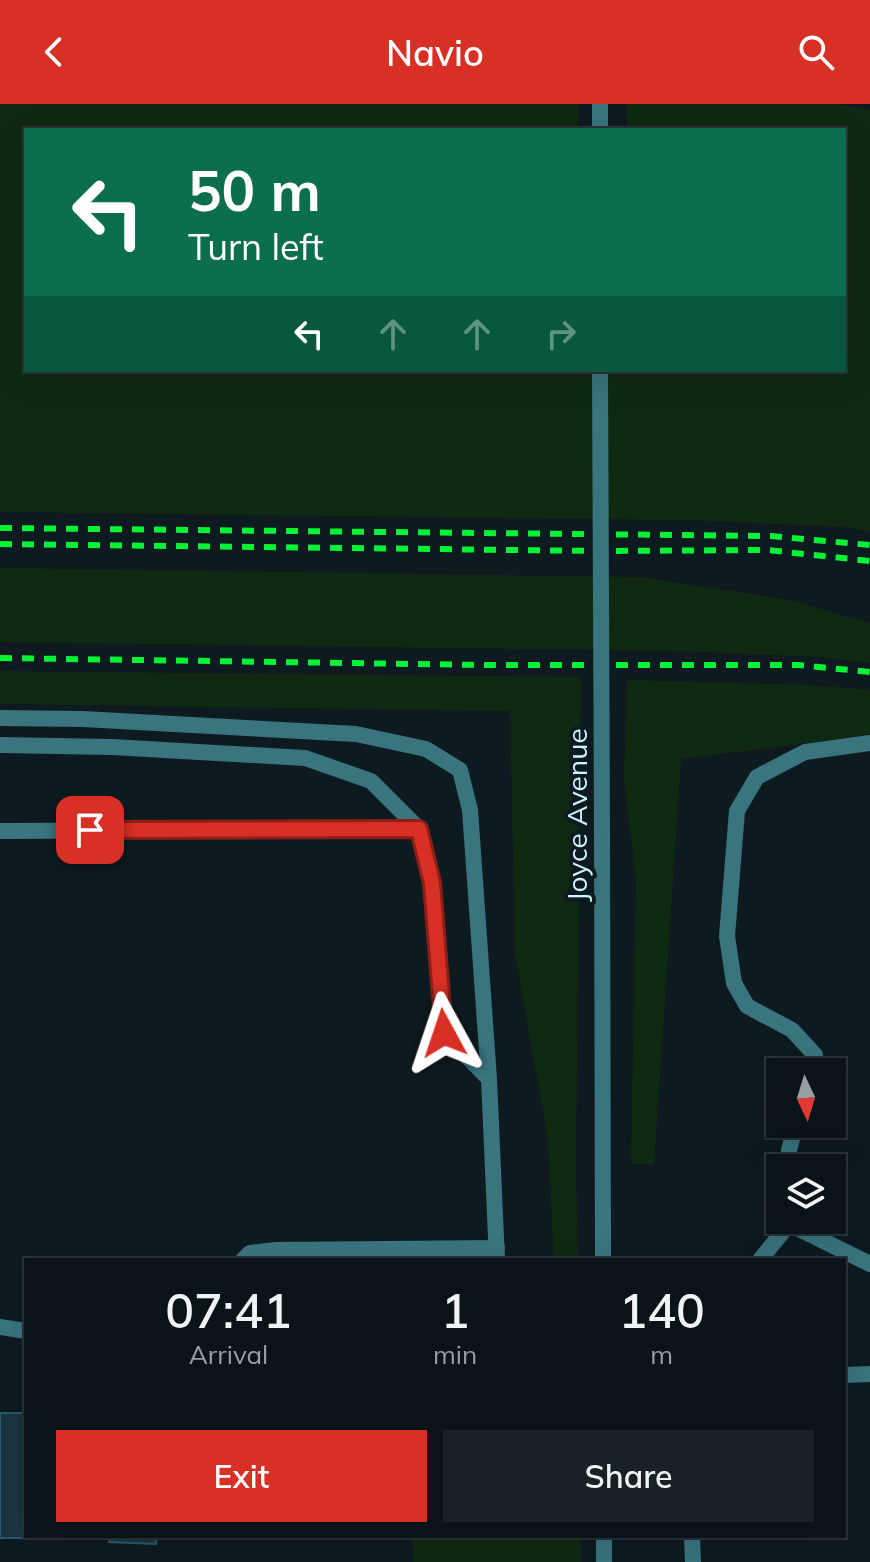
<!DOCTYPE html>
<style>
:root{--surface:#0a1418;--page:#182125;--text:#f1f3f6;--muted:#999ea2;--line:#2a3337;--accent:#d93025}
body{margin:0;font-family:Mulish,sans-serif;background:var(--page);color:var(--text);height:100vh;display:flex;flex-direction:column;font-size:30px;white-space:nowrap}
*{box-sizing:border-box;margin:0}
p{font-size:26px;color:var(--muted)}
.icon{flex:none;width:44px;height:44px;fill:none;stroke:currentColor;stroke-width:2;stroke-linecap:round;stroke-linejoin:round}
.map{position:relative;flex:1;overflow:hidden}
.details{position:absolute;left:24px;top:1154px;width:822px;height:280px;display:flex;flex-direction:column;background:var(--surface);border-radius:0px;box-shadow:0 8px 32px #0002,0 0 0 2px var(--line)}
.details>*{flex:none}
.top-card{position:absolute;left:24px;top:24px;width:822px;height:244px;border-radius:0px;box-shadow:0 8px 32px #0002,0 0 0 2px var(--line);background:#0b6e4f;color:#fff;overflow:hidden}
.needle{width:52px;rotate:176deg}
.controls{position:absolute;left:766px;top:954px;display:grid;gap:16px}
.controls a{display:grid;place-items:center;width:80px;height:80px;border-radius:0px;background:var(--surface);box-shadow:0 8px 32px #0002,0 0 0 2px var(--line);font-size:40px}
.pin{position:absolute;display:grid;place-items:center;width:68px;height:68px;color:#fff;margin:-34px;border-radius:16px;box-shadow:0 4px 12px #0006}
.me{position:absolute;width:88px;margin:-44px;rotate:355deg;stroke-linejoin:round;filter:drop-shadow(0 0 6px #0008)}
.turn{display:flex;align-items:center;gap:28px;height:168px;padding:0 32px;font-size:36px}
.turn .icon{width:104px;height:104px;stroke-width:2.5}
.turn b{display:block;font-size:56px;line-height:68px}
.lanes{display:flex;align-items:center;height:76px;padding:0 32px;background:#0003;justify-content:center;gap:40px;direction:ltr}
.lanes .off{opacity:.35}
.eta{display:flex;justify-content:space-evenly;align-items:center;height:136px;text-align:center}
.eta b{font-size:48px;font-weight:600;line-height:56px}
.primary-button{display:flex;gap:16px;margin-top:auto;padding:16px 32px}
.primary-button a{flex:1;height:92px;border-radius:0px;background:var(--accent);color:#fff;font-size:32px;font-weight:600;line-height:92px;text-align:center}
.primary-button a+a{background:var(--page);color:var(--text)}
header{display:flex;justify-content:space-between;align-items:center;height:104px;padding:0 32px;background:var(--accent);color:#fff;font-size:36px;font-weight:600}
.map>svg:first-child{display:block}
.green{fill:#102a12}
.building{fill:#1a3541;stroke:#2c596d;stroke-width:2}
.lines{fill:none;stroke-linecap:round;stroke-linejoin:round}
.service{stroke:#39747f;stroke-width:16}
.tertiary{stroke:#39747f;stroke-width:16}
.rail{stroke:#04f337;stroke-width:6;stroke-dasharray:12 10;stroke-linecap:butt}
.tertiary-bridge{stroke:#39747f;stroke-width:16}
.route-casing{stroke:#8d1f18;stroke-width:20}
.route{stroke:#d93025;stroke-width:14}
.labels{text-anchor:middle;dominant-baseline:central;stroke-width:8;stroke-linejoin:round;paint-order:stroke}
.street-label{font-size:28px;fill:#cdf3fe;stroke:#0d1b20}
</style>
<header><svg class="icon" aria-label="back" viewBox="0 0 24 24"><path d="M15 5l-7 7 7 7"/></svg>Navio<svg class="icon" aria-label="search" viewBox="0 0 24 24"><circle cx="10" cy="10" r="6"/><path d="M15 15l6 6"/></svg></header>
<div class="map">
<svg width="870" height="1458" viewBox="0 0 870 1458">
<rect width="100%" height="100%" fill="#0d1b20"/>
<g class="green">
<polygon points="0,0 578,0 578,26 26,26 26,266 844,266 844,26 627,26 627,0 836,0 870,6 870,428 844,423 691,416 0,408"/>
<polygon points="0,464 641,473 790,496 870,519 870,559 817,553 683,547 0,538"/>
<polygon points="0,567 581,573 576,1062 578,1156 554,1156 548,1036 515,850 510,607 0,600"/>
<polygon points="627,576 808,581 870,586 870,631 681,655 654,1060 631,1060 636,776 624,674"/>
<rect x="413" y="1432" width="168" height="26"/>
</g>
<g class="building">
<polygon points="0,1309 26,1309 26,1432 36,1432 36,1434 0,1434"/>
<polygon points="110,1432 157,1432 156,1440 109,1438"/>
</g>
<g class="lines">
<g class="service">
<polyline points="0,614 83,615 356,630 426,645 460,666 470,706 489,975 497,1156"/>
<polyline points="0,641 112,643 305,654 371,677 419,725"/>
<polyline points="0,727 419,725 432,779 444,929 489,975"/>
<polyline points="811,968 815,951 792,926 747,902 734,879 727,832 737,707 757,673 805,648 870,639"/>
<polyline points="789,1064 789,1046 796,1020"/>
<polyline points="789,1120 870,1160"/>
<polyline points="243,1156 250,1149 276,1146 497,1144"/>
<polyline points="760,1156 789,1120 789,1116"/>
<polyline points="0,1223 26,1227"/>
<polyline points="844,1271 870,1270"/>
<polyline points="692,1432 693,1458"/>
</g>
<g class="tertiary">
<polyline points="600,0 600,26"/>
<polyline points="602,721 603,1156"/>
<polyline points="604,1432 604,1458"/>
</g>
<g class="rail">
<polyline points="0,424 771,432 870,441"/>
<polyline points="0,440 601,447 767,446 870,457"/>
<polyline points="0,554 485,561 798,561 870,568"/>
</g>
<polyline class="tertiary-bridge" points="600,266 602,721"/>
</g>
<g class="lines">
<defs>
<polyline id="route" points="90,726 419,725 432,779 444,929"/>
</defs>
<use href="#route" class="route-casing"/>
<use href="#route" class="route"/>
</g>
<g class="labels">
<g class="street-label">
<text transform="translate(576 711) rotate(-90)">Joyce Avenue</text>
</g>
</g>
</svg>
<div class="controls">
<a><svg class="needle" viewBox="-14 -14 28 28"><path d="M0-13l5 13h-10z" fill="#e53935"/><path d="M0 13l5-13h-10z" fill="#999ea2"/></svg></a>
<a><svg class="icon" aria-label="layers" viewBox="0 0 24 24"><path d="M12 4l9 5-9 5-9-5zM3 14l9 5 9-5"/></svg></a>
</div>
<div class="pin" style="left:90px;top:726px;background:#d93025"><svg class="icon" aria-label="arrive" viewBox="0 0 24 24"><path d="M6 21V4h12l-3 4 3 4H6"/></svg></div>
<svg class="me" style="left:444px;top:929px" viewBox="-20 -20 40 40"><path d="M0-17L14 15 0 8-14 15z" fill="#d93025" stroke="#fff" stroke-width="4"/></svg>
<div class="top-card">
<div class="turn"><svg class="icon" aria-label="left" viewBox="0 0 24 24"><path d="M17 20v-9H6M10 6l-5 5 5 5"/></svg><div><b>50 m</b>Turn left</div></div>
<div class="lanes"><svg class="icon" aria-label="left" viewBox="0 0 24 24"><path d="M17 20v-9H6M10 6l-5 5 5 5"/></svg><svg class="icon off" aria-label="ahead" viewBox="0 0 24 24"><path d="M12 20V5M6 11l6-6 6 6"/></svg><svg class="icon off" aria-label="ahead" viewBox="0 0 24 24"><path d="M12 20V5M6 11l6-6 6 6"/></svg><svg class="icon off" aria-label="right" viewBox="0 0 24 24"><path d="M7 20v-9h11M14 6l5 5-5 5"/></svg></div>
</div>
<section class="details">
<div class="eta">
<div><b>07:41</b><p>Arrival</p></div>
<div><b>1</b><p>min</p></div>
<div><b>140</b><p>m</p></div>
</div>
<div class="primary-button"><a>Exit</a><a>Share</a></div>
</section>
</div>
